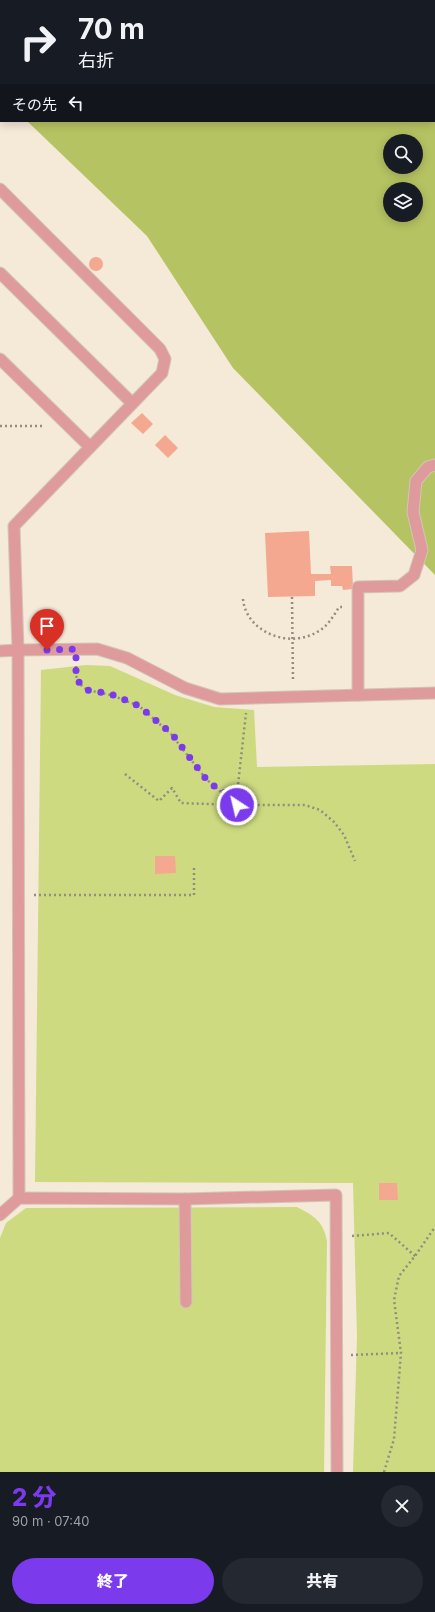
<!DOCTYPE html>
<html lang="ja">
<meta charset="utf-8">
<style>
:root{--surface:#171b24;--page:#242831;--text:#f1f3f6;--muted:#9ea1a6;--accent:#7c3aed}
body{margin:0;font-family:Inter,"Noto Sans JP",sans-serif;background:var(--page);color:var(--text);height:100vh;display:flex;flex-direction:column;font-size:15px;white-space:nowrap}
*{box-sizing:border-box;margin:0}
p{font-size:13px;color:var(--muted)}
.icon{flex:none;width:22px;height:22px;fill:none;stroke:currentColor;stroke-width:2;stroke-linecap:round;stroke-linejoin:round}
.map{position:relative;height:1472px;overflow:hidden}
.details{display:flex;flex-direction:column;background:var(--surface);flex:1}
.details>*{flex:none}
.banner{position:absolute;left:0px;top:0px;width:435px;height:122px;box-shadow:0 2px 10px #0003;background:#171b24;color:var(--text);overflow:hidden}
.tools{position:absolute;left:383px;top:134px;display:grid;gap:8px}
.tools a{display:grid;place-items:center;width:40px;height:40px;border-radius:50%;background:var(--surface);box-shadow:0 2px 10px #0003;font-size:20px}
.pin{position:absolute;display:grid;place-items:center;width:34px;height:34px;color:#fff;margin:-41px -17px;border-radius:50% 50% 50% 0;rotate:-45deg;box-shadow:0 0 4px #0007}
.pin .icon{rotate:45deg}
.me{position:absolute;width:44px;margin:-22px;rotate:325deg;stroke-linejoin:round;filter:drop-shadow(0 0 3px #0008)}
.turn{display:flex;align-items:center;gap:14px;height:84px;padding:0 12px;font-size:18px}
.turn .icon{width:52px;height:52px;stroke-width:2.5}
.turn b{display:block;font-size:28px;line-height:34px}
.then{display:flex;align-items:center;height:38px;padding:0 12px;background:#0003;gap:8px;font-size:15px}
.round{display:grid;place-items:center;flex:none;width:42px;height:42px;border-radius:21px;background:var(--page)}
.headline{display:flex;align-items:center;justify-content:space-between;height:68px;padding:0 12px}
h1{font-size:24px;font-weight:800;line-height:30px;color:var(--accent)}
.action{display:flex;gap:8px;margin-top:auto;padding:8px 12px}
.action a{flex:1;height:46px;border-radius:24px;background:var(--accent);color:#fff;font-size:16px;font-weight:800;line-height:46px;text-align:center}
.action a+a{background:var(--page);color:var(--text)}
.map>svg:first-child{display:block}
.green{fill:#cdda80}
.forest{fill:#b6c362;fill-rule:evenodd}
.building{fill:#f5a890}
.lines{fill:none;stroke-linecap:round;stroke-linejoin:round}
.lane-casing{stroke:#d0c6b7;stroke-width:13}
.path{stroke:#948c80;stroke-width:2.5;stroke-dasharray:2 3;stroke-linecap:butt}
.lane{stroke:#df9b9c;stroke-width:11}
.route{stroke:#7c3aed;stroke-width:7;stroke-dasharray:0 12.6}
</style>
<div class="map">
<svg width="435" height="1472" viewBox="0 0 435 1472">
<rect width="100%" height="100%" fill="#f5e9d8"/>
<g class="green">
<polygon points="86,665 110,666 175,695 214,707 254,710 257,767 435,764 435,1472 353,1472 357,1336 353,1183 35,1182 41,670"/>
<path d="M297 1207C314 1216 323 1221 327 1241L324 1472H0V1238L6 1223 26 1208Z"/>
</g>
<path class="forest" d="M0 0H435V575L233 368 147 236 27 121H434V1H1V96ZM390 141H416V167H390ZM390 189H416V215H390Z"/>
<g class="building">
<circle cx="96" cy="264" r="7"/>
<polygon points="142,413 153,424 143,434 131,423"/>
<polygon points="165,435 178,448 168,458 155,445"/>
<polygon points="309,531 311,574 331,574 330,566 352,566 353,589 343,590 342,586 331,586 331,580 315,581 315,596 268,597 265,533"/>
<polygon points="155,856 175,856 176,873 155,874"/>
<polygon points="379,1183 397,1183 398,1200 379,1200"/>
</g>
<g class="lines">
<defs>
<g id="lane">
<polyline points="364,0 365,1"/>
<polyline points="381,0 384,1"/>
<polyline points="434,24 435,24"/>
<polyline points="434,94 435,95"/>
<polyline points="0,189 160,349 165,359 162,373 14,526 18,650 97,649 127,658 185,688 220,699 435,693"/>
<polyline points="0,273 132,403"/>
<polyline points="0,359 90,447"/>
<polyline points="0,651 18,650 19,1198"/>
<polyline points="358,695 358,587 400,586 414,575 422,550 413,512 416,481 428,467 435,465"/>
<polyline points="185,1199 186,1302"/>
<polyline points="0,1215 19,1198 185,1199 336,1195 337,1472"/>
</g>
</defs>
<use href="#lane" class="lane-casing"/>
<g class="path">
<polyline points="0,426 45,426"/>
<polyline points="292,597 293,681"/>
<path d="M243 599C246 632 289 649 317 632 327 627 333 617 339 607H342"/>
<polyline points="76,666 76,676 80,684 87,690 111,695 139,706 171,734 206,779 221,792 237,794 237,805 305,805 320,810 334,822 344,835 355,861"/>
<polyline points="125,774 159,801 172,788 181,803 237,805"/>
<polyline points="237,794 246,713"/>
<polyline points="34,895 194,895 194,867"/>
<polyline points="352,1236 389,1233 415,1256"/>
<polyline points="351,1355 401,1353"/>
<polyline points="384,1472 394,1439 401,1353 394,1300 399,1276 415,1256 435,1227"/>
</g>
<use href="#lane" class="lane"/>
</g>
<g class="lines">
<polyline class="route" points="47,650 76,649 76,676 80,684 87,690 111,694 139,706 172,734 206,779 221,792 237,794 237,805"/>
</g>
</svg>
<div class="tools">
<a><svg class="icon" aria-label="search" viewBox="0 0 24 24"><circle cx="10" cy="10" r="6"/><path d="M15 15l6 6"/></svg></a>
<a><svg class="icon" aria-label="layers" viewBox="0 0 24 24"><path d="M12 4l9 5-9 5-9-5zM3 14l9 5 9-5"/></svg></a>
</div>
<div class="pin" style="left:47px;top:650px;background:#d93025"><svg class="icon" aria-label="arrive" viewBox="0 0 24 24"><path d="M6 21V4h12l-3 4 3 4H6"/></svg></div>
<svg class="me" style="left:237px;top:805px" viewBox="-20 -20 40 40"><circle r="17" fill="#7c3aed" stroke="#fff" stroke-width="3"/><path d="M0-11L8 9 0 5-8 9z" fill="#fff"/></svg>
<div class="banner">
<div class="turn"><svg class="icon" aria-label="right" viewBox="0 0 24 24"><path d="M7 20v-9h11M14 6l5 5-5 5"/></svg><div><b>70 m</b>右折</div></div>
<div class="then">その先<svg class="icon" aria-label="left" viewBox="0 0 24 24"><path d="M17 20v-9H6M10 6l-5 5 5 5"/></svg></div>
</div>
</div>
<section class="details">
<div class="headline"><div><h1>2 分</h1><p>90 m · 07:40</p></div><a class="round"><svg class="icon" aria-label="close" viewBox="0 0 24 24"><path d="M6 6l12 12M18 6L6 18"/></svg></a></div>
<div class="action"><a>終了</a><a>共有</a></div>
</section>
